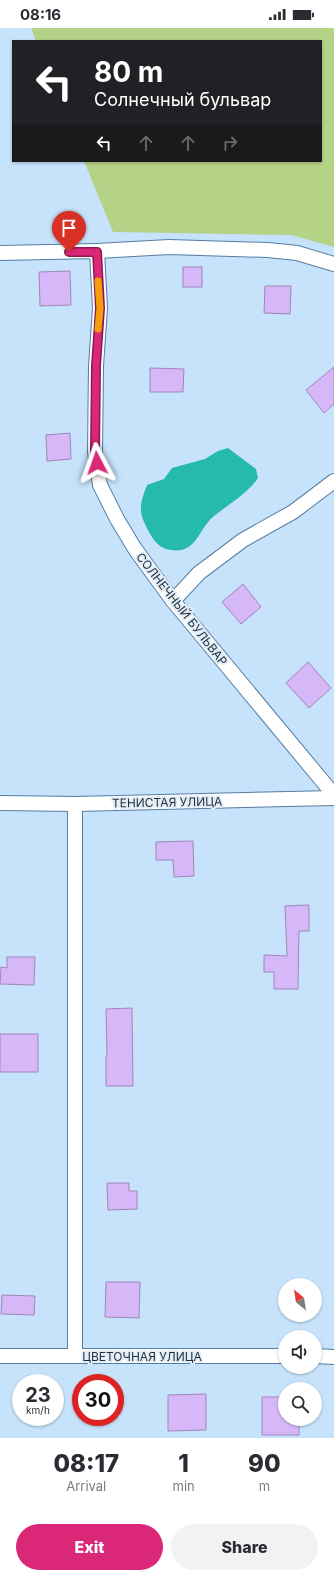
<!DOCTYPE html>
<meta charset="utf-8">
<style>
:root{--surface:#fff;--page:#f2f2f3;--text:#2b2b33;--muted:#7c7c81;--accent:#db2777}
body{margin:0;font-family:Inter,sans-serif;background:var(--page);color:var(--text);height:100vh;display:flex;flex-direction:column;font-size:15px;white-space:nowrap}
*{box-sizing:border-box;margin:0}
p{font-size:13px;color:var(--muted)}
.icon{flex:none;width:22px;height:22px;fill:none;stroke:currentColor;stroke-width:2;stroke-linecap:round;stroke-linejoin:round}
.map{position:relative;height:1410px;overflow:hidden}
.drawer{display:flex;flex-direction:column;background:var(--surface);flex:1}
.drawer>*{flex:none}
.top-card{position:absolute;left:12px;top:12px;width:310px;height:122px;border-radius:0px;box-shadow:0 1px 3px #0004;background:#202124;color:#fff;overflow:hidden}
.needle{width:26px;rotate:330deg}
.buttons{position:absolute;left:278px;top:1250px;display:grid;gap:8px}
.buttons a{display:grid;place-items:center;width:44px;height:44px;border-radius:50%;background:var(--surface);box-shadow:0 1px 3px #0004;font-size:20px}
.speed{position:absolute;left:12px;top:1346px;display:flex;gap:8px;font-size:20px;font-weight:700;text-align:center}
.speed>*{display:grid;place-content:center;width:52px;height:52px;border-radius:50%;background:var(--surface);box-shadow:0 1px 3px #0004;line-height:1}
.speed small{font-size:10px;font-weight:400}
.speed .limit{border:6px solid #d22;background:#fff;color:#111}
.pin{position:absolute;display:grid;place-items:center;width:34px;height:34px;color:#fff;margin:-41px -17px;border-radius:50% 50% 50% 0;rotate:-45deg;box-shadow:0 0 4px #0007}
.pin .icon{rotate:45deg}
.me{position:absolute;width:44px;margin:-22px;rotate:356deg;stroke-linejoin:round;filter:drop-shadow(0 0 3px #0008)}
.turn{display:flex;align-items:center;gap:14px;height:84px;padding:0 16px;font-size:18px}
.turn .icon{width:52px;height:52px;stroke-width:2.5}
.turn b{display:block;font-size:28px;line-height:34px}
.lanes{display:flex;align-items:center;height:38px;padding:0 16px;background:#0003;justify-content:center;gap:20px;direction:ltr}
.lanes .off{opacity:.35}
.eta{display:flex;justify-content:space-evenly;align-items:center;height:68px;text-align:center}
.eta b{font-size:24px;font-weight:800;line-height:28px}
.cta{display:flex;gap:8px;margin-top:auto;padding:8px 16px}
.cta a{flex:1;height:46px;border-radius:24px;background:var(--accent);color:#fff;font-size:16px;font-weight:800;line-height:46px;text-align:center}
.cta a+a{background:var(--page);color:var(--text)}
.status{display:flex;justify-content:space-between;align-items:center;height:28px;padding:0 20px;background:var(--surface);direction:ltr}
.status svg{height:11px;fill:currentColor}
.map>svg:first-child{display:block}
.green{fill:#b5d387}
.water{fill:#26baae}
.building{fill:#d6b7f8;stroke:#9e87b8}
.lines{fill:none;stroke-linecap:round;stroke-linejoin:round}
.street-casing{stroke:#547ea4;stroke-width:16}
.street{stroke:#fff;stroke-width:14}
.route-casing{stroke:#8e194d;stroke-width:10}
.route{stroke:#db2777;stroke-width:7}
.slow{stroke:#f59e0b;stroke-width:7}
.labels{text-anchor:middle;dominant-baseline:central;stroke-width:4;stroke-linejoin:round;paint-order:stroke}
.street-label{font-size:12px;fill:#1e3040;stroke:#e4edf5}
</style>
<div class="status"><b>08:16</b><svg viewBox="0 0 49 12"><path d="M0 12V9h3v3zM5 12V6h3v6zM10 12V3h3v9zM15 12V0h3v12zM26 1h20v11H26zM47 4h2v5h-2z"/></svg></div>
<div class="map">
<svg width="334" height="1410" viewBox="0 0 334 1410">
<rect width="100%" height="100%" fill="#c7e2fb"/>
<polygon class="green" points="31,0 334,0 334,219 291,207 113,204 84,133 321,133 321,13 36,13"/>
<path class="water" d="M228 420 256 441 258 450C247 466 229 476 214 488 198 501 197 526 171 522 160 521 154 513 149 504 138 484 139 478 147 457L164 451 172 440 205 431 218 423Z"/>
<g class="building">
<rect x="183" y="239" width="19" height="20"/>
<polygon points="70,243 71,277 40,278 39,244"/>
<polygon points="265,258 291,258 290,286 264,285"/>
<polygon points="334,339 334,376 324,385 306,362"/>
<polygon points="150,340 184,341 183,364 150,364"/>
<polygon points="70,405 71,431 47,433 46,407"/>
<polygon points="243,556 261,579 241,596 222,574"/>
<polygon points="308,634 331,660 309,680 286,655"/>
<polygon points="193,813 194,848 174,849 173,832 156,832 156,814"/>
<polygon points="309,877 309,903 299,903 298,961 274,961 274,944 264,944 264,927 287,928 285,878"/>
<polygon points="7,929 35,929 34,957 0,956 1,939 7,940"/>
<polygon points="132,980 133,1058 106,1058 106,1028 107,1028 106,981"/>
<rect x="0" y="1006" width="38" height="38"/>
<polygon points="107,1155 129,1155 129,1163 137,1163 137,1181 108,1182"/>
<polygon points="106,1254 140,1254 139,1290 105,1289"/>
<polygon points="2,1267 35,1268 34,1287 1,1286"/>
<polygon points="206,1366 206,1402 168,1403 168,1367"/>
<polygon points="262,1369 285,1369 285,1391 299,1391 299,1407 262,1407"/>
</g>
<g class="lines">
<defs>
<g id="street">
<polyline points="97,223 169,219 268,222 297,225 334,236"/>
<polyline points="0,225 97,223 100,280 96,338 95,424 100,457 117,491 135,521 173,573 334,767"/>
<polyline points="173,573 199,545 243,512 293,484 334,453"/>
<polyline points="0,775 75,776 334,770"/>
<polyline points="75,776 75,1327"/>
<polyline points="0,1328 285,1328"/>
<polyline points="315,1328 334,1329"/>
</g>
</defs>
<use href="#street" class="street-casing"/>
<use href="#street" class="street"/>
</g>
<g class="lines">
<defs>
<polyline id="route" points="69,224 97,224 100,280 96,338 95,424 97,435"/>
</defs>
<use href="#route" class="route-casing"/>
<use href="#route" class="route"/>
<polyline class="slow" points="98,301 100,280 98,253"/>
</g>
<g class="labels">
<g class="street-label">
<text transform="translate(182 581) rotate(52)">СОЛНЕЧНЫЙ БУЛЬВАР</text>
<text transform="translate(167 774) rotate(-1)">ТЕНИСТАЯ УЛИЦА</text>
<text x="142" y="1328">ЦВЕТОЧНАЯ УЛИЦА</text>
</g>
</g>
</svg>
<div class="buttons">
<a><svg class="needle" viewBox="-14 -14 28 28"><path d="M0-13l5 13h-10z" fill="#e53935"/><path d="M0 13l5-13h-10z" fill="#7c7c81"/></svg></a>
<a><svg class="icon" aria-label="sound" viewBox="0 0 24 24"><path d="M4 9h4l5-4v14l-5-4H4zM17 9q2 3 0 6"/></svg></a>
<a><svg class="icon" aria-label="search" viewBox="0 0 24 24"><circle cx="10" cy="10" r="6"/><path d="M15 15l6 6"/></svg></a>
</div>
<div class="speed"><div>23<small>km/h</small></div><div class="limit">30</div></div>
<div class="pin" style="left:69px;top:224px;background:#d93025"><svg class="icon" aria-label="arrive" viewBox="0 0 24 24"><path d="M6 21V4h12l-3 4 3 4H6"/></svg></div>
<svg class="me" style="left:97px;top:435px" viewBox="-20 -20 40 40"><path d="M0-17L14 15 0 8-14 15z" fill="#db2777" stroke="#fff" stroke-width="4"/></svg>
<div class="top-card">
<div class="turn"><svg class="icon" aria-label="left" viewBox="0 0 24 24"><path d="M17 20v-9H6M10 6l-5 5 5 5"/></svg><div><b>80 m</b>Солнечный бульвар</div></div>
<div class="lanes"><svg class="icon" aria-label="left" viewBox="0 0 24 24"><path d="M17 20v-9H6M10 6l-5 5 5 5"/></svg><svg class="icon off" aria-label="ahead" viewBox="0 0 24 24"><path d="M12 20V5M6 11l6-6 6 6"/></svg><svg class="icon off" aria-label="ahead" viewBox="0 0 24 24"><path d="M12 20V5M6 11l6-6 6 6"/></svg><svg class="icon off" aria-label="right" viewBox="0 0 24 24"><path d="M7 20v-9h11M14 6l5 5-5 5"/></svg></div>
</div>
</div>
<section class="drawer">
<div class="eta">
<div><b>08:17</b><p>Arrival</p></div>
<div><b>1</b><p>min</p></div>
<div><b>90</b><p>m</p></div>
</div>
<div class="cta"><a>Exit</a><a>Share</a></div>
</section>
